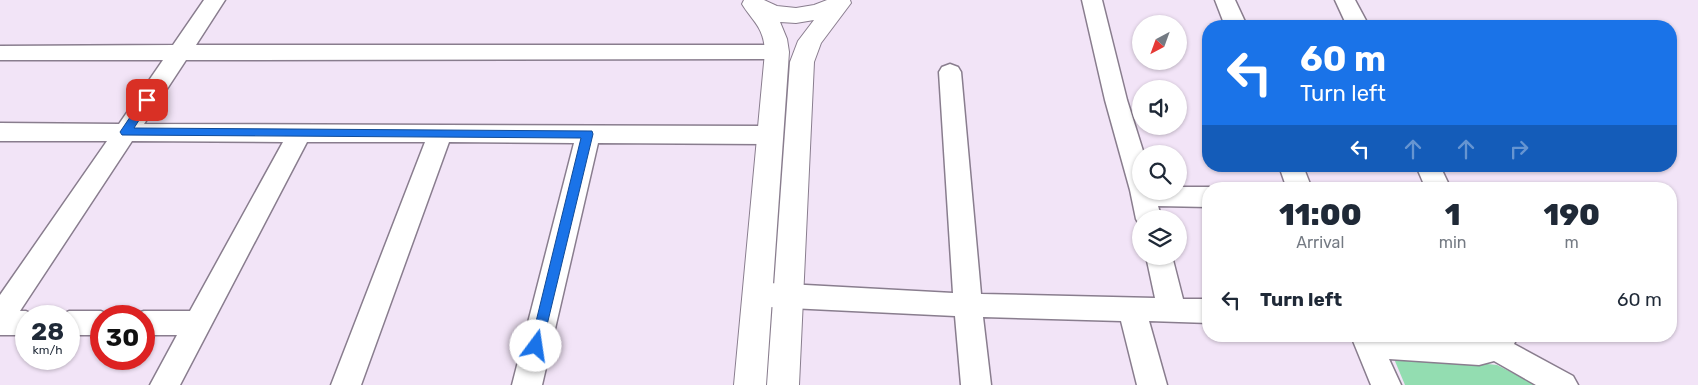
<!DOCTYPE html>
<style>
:root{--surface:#fff;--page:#f6f6f7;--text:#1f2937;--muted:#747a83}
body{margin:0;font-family:Rubik,sans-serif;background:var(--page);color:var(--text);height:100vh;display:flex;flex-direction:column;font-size:19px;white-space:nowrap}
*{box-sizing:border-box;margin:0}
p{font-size:16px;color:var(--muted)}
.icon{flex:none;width:28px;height:28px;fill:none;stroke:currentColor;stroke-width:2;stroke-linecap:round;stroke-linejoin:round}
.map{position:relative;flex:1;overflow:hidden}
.sheet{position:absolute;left:1202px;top:182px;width:475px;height:160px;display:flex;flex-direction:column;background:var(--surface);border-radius:20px;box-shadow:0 1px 4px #0004}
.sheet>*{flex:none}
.guide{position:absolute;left:1202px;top:20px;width:475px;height:152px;border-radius:20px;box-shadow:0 1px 4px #0004;background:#1a73e8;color:#fff;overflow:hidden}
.needle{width:32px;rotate:221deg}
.tools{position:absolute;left:1132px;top:15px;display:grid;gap:10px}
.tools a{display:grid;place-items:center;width:55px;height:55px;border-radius:50%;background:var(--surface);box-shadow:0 1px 4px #0004;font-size:25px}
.speed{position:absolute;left:15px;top:305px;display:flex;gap:10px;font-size:25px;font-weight:700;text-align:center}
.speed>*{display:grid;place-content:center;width:65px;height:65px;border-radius:50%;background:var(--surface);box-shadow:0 1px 4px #0004;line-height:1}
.speed small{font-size:12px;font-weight:400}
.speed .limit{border:8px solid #d22;background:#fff;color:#111}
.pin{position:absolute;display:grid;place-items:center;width:42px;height:42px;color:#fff;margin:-21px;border-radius:10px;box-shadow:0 2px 8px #0006}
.me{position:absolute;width:55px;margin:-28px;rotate:14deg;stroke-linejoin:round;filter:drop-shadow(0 0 4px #0008)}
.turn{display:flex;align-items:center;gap:18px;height:105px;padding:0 15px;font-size:22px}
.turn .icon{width:65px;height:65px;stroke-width:2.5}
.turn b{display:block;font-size:35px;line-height:42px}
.lanes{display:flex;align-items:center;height:48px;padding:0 15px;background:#0003;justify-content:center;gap:25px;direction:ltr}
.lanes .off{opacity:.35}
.eta{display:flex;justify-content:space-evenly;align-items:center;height:85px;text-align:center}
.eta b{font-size:30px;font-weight:800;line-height:35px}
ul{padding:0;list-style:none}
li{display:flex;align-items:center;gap:15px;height:65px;padding:0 15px}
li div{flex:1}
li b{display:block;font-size:19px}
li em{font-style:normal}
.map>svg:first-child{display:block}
.green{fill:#93ddb1}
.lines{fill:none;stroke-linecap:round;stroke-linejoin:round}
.minor-casing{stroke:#897d8e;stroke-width:3}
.tertiary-casing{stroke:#897d8e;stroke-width:2}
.minor{fill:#fff;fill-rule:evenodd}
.tertiary{fill:#fff;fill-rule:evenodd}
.route{fill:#1a73e8;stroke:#114b97}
</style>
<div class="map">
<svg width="1698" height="385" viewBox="0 0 1698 385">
<rect width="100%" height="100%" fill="#f2e4f7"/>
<polygon class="green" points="1392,354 1497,365 1536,385 1405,385"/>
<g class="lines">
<defs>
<g id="minor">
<polygon points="204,0 225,0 196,45 777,45 785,47 788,52 785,57 777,59 186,60 144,124 770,126 778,129 782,135 778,141 770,144 598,143 542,385 512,385 574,143 449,142 361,385 331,385 425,142 307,142 180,385 150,385 177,335 144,335 144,316 133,316 134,314 144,311 190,311 283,142 132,141 20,311 26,311 37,316 26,316 26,335 0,335 0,295 107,141 0,141 0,123 119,124 163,60 0,60 0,46 173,45"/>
<polygon points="1082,0 1102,0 1127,100 1144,154 1141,154 1141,191 1179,191 1179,187 1209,187 1214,189 1209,189 1209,207 1158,206 1162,219 1141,219 1140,226 1136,219 1130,190 1105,100"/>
<polygon points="1215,0 1235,0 1247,26 1225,26"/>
<polygon points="1335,0 1355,0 1369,26 1347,26"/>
<polygon points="950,64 958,67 961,72 981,294 1155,298 1146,256 1172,256 1183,299 1209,299 1209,323 1149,321 1167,385 1137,385 1121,321 983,317 991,385 961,385 955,316 769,307 759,303 755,295 759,287 769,283 953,293 939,72 942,67"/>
<polygon points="1279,166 1303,166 1312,189 1287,189"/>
<polygon points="1416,166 1440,166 1451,189 1426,189"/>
<polygon points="69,311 101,311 112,316 101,316 101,335 69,335 69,316 58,316"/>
<polygon points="1351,336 1429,336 1479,339 1488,336 1518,336 1514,344 1573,376 1578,385 1536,385 1494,361 1479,365 1389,359 1401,385 1371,385"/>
</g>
<path id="tertiary" d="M744 0H764L777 6 796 8 814 5 827 0H850L851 3 821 43 814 62 799 385H767L790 62 798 41 814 20 796 23 780 22 787 39 789 52 766 385H734L765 52C764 27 753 22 742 4Z"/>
</defs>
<use href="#minor" class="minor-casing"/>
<use href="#tertiary" class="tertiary-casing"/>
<use href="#minor" class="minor"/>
<use href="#tertiary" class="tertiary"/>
</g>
<polygon class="route" points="147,97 152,100 134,128 592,131 593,134 541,350 536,352 531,350 530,346 581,138 122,135 120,132 122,129 143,98"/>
</svg>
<div class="tools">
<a><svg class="needle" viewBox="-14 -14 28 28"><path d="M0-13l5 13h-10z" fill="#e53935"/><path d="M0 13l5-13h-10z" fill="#747a83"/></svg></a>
<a><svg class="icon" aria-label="sound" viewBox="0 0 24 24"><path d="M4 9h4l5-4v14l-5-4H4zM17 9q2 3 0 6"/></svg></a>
<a><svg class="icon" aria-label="search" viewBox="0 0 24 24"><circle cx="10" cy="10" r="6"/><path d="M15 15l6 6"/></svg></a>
<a><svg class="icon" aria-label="layers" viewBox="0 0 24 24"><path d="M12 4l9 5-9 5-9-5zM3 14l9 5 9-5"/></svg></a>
</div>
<div class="speed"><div>28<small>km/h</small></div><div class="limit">30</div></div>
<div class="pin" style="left:147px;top:100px;background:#d93025"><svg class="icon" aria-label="arrive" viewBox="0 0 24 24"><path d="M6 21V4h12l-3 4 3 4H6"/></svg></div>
<svg class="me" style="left:536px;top:346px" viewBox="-20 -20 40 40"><circle r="19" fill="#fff"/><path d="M0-13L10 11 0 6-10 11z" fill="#1a73e8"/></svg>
<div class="guide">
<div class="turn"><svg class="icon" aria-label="left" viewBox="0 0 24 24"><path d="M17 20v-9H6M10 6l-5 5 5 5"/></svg><div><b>60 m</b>Turn left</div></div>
<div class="lanes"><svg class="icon" aria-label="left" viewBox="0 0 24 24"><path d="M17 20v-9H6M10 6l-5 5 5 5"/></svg><svg class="icon off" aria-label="ahead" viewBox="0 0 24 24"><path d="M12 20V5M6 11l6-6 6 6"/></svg><svg class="icon off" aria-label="ahead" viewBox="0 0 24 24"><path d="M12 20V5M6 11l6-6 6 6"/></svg><svg class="icon off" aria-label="right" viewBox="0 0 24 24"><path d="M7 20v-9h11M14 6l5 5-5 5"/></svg></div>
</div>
<section class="sheet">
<div class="eta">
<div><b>11:00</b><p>Arrival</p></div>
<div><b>1</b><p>min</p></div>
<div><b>190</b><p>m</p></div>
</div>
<ul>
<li><svg class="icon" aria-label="left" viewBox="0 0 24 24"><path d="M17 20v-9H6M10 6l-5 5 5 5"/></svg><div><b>Turn left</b></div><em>60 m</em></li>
</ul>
</section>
</div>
